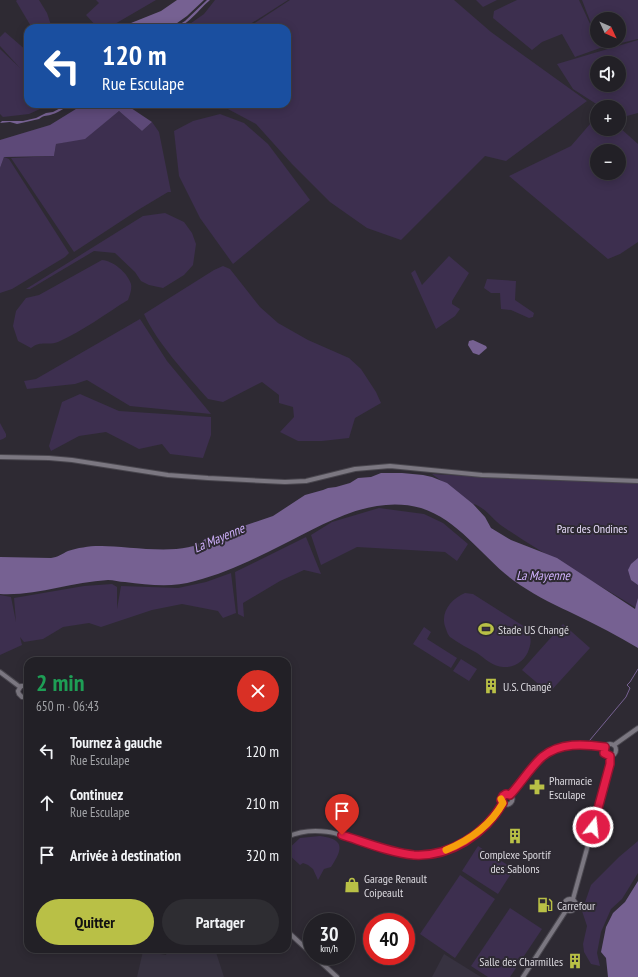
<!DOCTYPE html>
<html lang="fr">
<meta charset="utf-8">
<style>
:root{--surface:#222026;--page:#2e2d32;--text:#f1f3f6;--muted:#a2a3a7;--line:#3f3e43;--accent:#b9c046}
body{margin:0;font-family:"PT Sans Narrow",sans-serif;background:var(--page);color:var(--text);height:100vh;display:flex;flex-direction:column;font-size:15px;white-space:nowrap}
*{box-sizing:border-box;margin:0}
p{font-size:13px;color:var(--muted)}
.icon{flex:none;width:22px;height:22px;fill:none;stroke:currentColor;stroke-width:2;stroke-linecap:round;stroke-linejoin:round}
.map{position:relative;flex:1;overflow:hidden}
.side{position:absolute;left:24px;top:657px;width:267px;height:296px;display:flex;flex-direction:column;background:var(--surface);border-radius:12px;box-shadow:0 2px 10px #0003,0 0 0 1px var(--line)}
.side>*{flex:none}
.banner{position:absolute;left:24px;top:24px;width:267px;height:84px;border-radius:12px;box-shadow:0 2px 10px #0003,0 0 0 1px var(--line);background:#1a4fa0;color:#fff;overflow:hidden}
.needle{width:26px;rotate:134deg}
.tools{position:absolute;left:590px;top:12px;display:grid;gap:8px}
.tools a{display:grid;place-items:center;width:36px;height:36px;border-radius:50%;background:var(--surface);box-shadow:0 2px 10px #0003,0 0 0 1px var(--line);font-size:20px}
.speed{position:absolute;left:303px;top:913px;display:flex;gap:8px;font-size:20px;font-weight:700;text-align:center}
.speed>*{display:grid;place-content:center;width:52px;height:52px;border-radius:50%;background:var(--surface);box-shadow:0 2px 10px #0003,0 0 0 1px var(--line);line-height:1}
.speed small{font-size:10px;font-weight:400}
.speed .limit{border:6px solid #d22;background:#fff;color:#111}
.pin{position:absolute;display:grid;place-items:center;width:34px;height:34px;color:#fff;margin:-41px -17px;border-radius:50% 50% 50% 0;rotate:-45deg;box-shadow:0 0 4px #0007}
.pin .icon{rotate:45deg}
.me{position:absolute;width:44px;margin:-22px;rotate:16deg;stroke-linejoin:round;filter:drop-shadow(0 0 3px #0008)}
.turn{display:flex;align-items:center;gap:14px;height:84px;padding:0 12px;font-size:18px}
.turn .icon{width:52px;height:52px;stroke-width:2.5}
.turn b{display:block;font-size:28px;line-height:34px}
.round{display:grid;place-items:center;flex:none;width:42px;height:42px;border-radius:21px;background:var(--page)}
.head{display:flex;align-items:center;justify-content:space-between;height:68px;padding:0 12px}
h1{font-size:24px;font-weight:600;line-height:30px;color:#1e9e55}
.action{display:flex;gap:8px;margin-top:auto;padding:8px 12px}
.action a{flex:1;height:46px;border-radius:24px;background:var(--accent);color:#111;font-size:16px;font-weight:600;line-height:46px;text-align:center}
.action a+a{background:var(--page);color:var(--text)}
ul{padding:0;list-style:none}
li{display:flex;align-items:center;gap:12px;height:52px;padding:0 12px}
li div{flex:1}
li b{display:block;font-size:15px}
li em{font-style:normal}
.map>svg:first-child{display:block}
.built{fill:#373240}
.green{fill:#3d2f4f;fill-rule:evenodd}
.forest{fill:#5d4978}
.water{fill:#766192}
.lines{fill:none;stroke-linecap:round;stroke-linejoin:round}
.stream{stroke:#766192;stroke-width:1}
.minor-casing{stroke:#49464e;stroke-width:6}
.minor{stroke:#7b7781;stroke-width:4}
.route-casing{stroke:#92132f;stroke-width:10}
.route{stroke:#e11d48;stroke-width:7}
.slow{stroke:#f59e0b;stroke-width:7}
.labels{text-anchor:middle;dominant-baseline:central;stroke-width:4;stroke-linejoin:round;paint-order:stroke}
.park-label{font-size:12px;fill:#e7dcfa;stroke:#2e2a33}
.poi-label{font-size:12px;fill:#dbd9df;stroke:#2e2a33;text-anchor:start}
.water-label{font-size:13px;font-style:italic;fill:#cfb0fb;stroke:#2e2a33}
</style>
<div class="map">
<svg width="638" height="977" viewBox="0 0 638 977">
<rect width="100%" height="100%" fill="#2e2a33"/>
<g class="built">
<polygon points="167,949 215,949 224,977 137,977 143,951 166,955"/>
<polygon points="444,954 481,977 432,977"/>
</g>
<g class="green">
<polygon points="17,0 39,0 47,13 52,28 32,28 16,1"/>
<polygon points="96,0 156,0 108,28 98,28 86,15 99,3"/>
<polygon points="215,0 288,0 244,28 184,28 204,14"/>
<polygon points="290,0 454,0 491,32 587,101 506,161 485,156 401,240 367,228 330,202 292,164 256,124 226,108 207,104 287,104 287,28 247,28"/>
<polygon points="476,0 497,0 483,7"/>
<path d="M517 0H579L597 39 582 0H638V39L600 48 575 57 562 34 542 42 532 50 493 18 494 11ZM597 19H619V41H597Z"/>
<polygon points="5,32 27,51 28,50 28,104 51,104 29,114 3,117 0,114 0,49 20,68 0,46 0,37"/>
<path d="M638 40V113L619 118V107H601L573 89 557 64ZM597 63H619V85H597Z"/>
<polygon points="119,111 142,131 152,122 159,132 171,192 168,192 138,210 74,252 11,158 54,156 56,144 85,138"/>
<polygon points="220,114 244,123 268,144 310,200 233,264 200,218 179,176 174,131 193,121"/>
<path d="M597 116V129H619V127L638 144V242L620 254 608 259 509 176 571 146ZM597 151H619V173H597Z"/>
<polygon points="4,157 9,159 69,253 65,257 12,289 0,293 0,168"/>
<polygon points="165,213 184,222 192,233 196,244 193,265 184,275 163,288 149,285 141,281 135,272 115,253 94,251 30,289 26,289 143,216"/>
<polygon points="449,256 469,273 452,301 452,304 460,309 455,316 436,329 411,273 415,270 422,285"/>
<path d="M102 260C113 261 127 272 131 284 132 289 130 295 128 300 105 314 83 331 58 342 48 346 41 340 31 348L18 341 13 326 16 311 26 298 39 295Z"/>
<path d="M223 266 230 269 260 307 278 323 308 340 349 358 361 369 376 392 381 403 355 418 349 438 322 441H298L280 432 294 417 293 407 279 403V395L262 382 223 402 208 399C187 375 157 343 144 314L214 270Z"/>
<polygon points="487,279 516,281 515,300 534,313 533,317 529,318 511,310 501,309 500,293 491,293 484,288"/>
<polygon points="140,319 167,361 211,414 130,406 87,380 75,384 27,389 24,381 36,379"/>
<polygon points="80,394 119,411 211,417 211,435 203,458 170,454 162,444 139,449 106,432 79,436 51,451 49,446 62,402"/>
<polygon points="0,423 6,434 6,437 3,439 0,440"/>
<path d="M432 474 556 481H617L638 483V609C593 581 546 556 502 526 493 520 484 506 473 504Z"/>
<polygon points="379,508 424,514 443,523 468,544 457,561 445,552 357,547 321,565 311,535 332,522"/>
<polygon points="306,537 321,574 304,570 280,581 243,603 244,617 238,614 235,572"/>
<polygon points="231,573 236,613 223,618 218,611 182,604 152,610 101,627 89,623 63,627 43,639 24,642 20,637 22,645 0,655 0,595 11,597 16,622 14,598 84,586 112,584 117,587 117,609 121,586 178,588 206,582"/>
<path d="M465 593 473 594 525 627C531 633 532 641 529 649 526 660 515 668 503 667 494 667 484 658 477 653 468 648 458 643 450 637 448 635 447 632 446 629 439 613 451 599 465 593Z"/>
<polygon points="563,624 590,648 549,693 522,670"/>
<polygon points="424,627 431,632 427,639 457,658 451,668 413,644"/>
<polygon points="461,659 477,669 469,681 453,671"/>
<path d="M320 836C345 839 343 849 331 867L324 869 318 880 313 869 308 865 303 863 300 865 287 853V850L300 838Z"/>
<polygon points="638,841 638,873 622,899 611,909 601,932 597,953 600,966 591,964 584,952 583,944 587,926 582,911 591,885 619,857"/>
<polygon points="478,846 514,869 498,894 462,871"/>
<polygon points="460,875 495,899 455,958 420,934"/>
<polygon points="510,908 542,929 510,977 488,977 471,966"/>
</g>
<polygon class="forest" points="84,104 125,104 152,122 142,131 119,111 85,139 56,144 54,156 4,157 0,168 0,140 50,125"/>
<g class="water">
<polygon points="177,0 204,0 187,16 170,28 126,28 131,23 161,11"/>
<path d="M207 0H210C200 8 186 28 174 28L185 21Z"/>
<path d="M68 104H70C67 107 57 113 53 114 47 117 45 114 39 119L17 124 10 122 0 123 2 121H23L36 118 46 113 53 112Z"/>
<polygon points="473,340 486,346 487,348 479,355 473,353 468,345 469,341"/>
<path d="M381 473H402L423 475 432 477 447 483 473 504 485 517 491 528 511 540 557 558 635 609 638 598V648C618 636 597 625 576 615 557 606 538 597 520 585 486 563 462 521 421 508 372 494 324 524 282 545 254 559 226 573 195 581 172 588 149 585 125 582 119 582 114 580 108 580 71 582 37 596 0 594V557L51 558C58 557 62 554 68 551 77 548 89 546 99 546 122 545 188 558 205 539L273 516 305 495 323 490 328 488 336 487 350 483 358 478 371 477Z"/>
<polygon points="638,558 638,585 631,580 628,570 631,564"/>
<polygon points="638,881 638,977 608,977 606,958 601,952 606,927 613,913 625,902"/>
</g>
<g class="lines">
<polyline class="stream" points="590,740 626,697 630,688 627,685 630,682 638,669"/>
<defs>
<g id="minor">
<polyline points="0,457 49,458 72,460 168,475 208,478 285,482 306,481 355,469 390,466 482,475 638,481"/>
<polyline points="0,672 20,687"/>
<polyline points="28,686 21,686 18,691 19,694 22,697 28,697"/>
<circle cx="610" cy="750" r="6"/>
<polyline points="614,745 638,728"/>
<circle cx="507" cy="799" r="5.5"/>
<path d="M510 795C521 783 530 768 542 757 560 742 584 744 605 747"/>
<path d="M287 837C331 817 371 853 415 855 429 856 443 852 456 846 476 838 493 821 503 803"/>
<circle cx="570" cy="905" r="6"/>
<polyline points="573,899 606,780 610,763 610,756"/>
<polyline points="287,931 312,954"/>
<polyline points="314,956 337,977"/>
<polyline points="523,977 567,909"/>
</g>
</defs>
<use href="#minor" class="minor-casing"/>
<use href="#minor" class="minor"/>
</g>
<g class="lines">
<defs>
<path id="route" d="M342 835C364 842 391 853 414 855 450 857 485 834 503 803L501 800 503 796 506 794 510 795C521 783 530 768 542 757 560 742 584 744 605 747L604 753 610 756V764L593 827"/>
</defs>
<use href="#route" class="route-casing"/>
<use href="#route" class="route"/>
<path class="slow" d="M446 850C470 840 490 826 503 803L501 799"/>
</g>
<defs>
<symbol id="stadium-bare" viewBox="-9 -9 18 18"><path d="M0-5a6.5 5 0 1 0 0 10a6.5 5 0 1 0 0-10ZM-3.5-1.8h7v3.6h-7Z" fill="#b9c046" stroke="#2e2a33" stroke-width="2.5" paint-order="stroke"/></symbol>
<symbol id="building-bare" viewBox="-9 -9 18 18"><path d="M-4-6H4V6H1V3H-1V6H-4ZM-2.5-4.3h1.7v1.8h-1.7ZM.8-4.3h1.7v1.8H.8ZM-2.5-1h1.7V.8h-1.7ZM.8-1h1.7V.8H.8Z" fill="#b9c046" stroke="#2e2a33" stroke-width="2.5" paint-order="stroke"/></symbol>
<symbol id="pharmacy-bare" viewBox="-9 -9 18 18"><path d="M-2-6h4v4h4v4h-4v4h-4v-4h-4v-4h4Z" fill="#b9c046" stroke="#2e2a33" stroke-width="2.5" paint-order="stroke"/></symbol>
<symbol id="shop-bare" viewBox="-9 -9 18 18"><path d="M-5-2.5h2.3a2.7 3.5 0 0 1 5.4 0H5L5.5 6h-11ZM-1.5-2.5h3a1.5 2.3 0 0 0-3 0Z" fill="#b9c046" stroke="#2e2a33" stroke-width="2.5" paint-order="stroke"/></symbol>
<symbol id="fuel-bare" viewBox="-9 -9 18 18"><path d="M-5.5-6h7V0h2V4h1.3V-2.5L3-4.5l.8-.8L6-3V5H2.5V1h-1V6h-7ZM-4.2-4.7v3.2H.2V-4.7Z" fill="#b9c046" stroke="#2e2a33" stroke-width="2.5" paint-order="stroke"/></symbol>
</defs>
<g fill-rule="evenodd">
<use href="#stadium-bare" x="475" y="618" width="22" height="22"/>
<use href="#building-bare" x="480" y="675" width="22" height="22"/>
<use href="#pharmacy-bare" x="526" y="776" width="22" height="22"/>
<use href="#building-bare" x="504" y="825" width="22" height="22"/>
<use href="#shop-bare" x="341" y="874" width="22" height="22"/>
<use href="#fuel-bare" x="534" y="894" width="22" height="22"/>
<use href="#building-bare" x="564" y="950" width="22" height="22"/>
</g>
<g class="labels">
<g class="park-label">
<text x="592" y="528">Parc des Ondines</text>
</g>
<g class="poi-label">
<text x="498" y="629">Stade US Changé</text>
<text x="503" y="686">U.S. Changé</text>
<text x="549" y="780">Pharmacie<tspan x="549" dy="14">Esculape</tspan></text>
<text x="515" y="854" text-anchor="middle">Complexe Sportif<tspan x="515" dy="14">des Sablons</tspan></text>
<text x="364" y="878">Garage Renault<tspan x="364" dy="14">Coipeault</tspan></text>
<text x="557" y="905">Carrefour</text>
<text x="563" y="961" text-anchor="end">Salle des Charmilles</text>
</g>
<g class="water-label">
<text transform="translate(219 538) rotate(-23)">La Mayenne</text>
<text x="543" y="575">La Mayenne</text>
</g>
</g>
</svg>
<div class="tools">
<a><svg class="needle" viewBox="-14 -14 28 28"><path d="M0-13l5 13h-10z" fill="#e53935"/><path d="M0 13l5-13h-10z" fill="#a2a3a7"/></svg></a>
<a><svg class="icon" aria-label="sound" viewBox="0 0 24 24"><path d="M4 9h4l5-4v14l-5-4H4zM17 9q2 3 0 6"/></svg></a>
<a>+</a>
<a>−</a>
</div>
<div class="speed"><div>30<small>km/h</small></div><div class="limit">40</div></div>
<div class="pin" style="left:342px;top:835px;background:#d93025"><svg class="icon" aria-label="arrive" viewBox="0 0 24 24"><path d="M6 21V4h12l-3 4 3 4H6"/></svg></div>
<svg class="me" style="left:593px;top:827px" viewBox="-20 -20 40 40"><circle r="17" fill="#e11d48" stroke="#fff" stroke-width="3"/><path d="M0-11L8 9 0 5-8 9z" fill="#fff"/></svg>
<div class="banner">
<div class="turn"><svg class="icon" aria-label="left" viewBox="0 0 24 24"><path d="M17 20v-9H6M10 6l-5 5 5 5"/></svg><div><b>120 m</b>Rue Esculape</div></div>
</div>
<section class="side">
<div class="head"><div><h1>2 min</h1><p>650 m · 06:43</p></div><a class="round" style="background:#d93025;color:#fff"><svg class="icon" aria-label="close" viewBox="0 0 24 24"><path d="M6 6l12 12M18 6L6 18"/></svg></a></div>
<ul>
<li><svg class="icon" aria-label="left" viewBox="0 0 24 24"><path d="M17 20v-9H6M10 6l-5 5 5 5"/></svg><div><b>Tournez à gauche</b><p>Rue Esculape</p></div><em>120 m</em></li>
<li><svg class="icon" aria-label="ahead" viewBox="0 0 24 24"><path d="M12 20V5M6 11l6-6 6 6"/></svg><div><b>Continuez</b><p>Rue Esculape</p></div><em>210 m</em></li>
<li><svg class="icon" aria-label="arrive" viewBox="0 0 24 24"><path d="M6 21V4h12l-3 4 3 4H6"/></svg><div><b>Arrivée à destination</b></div><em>320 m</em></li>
</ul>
<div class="action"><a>Quitter</a><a>Partager</a></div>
</section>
</div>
